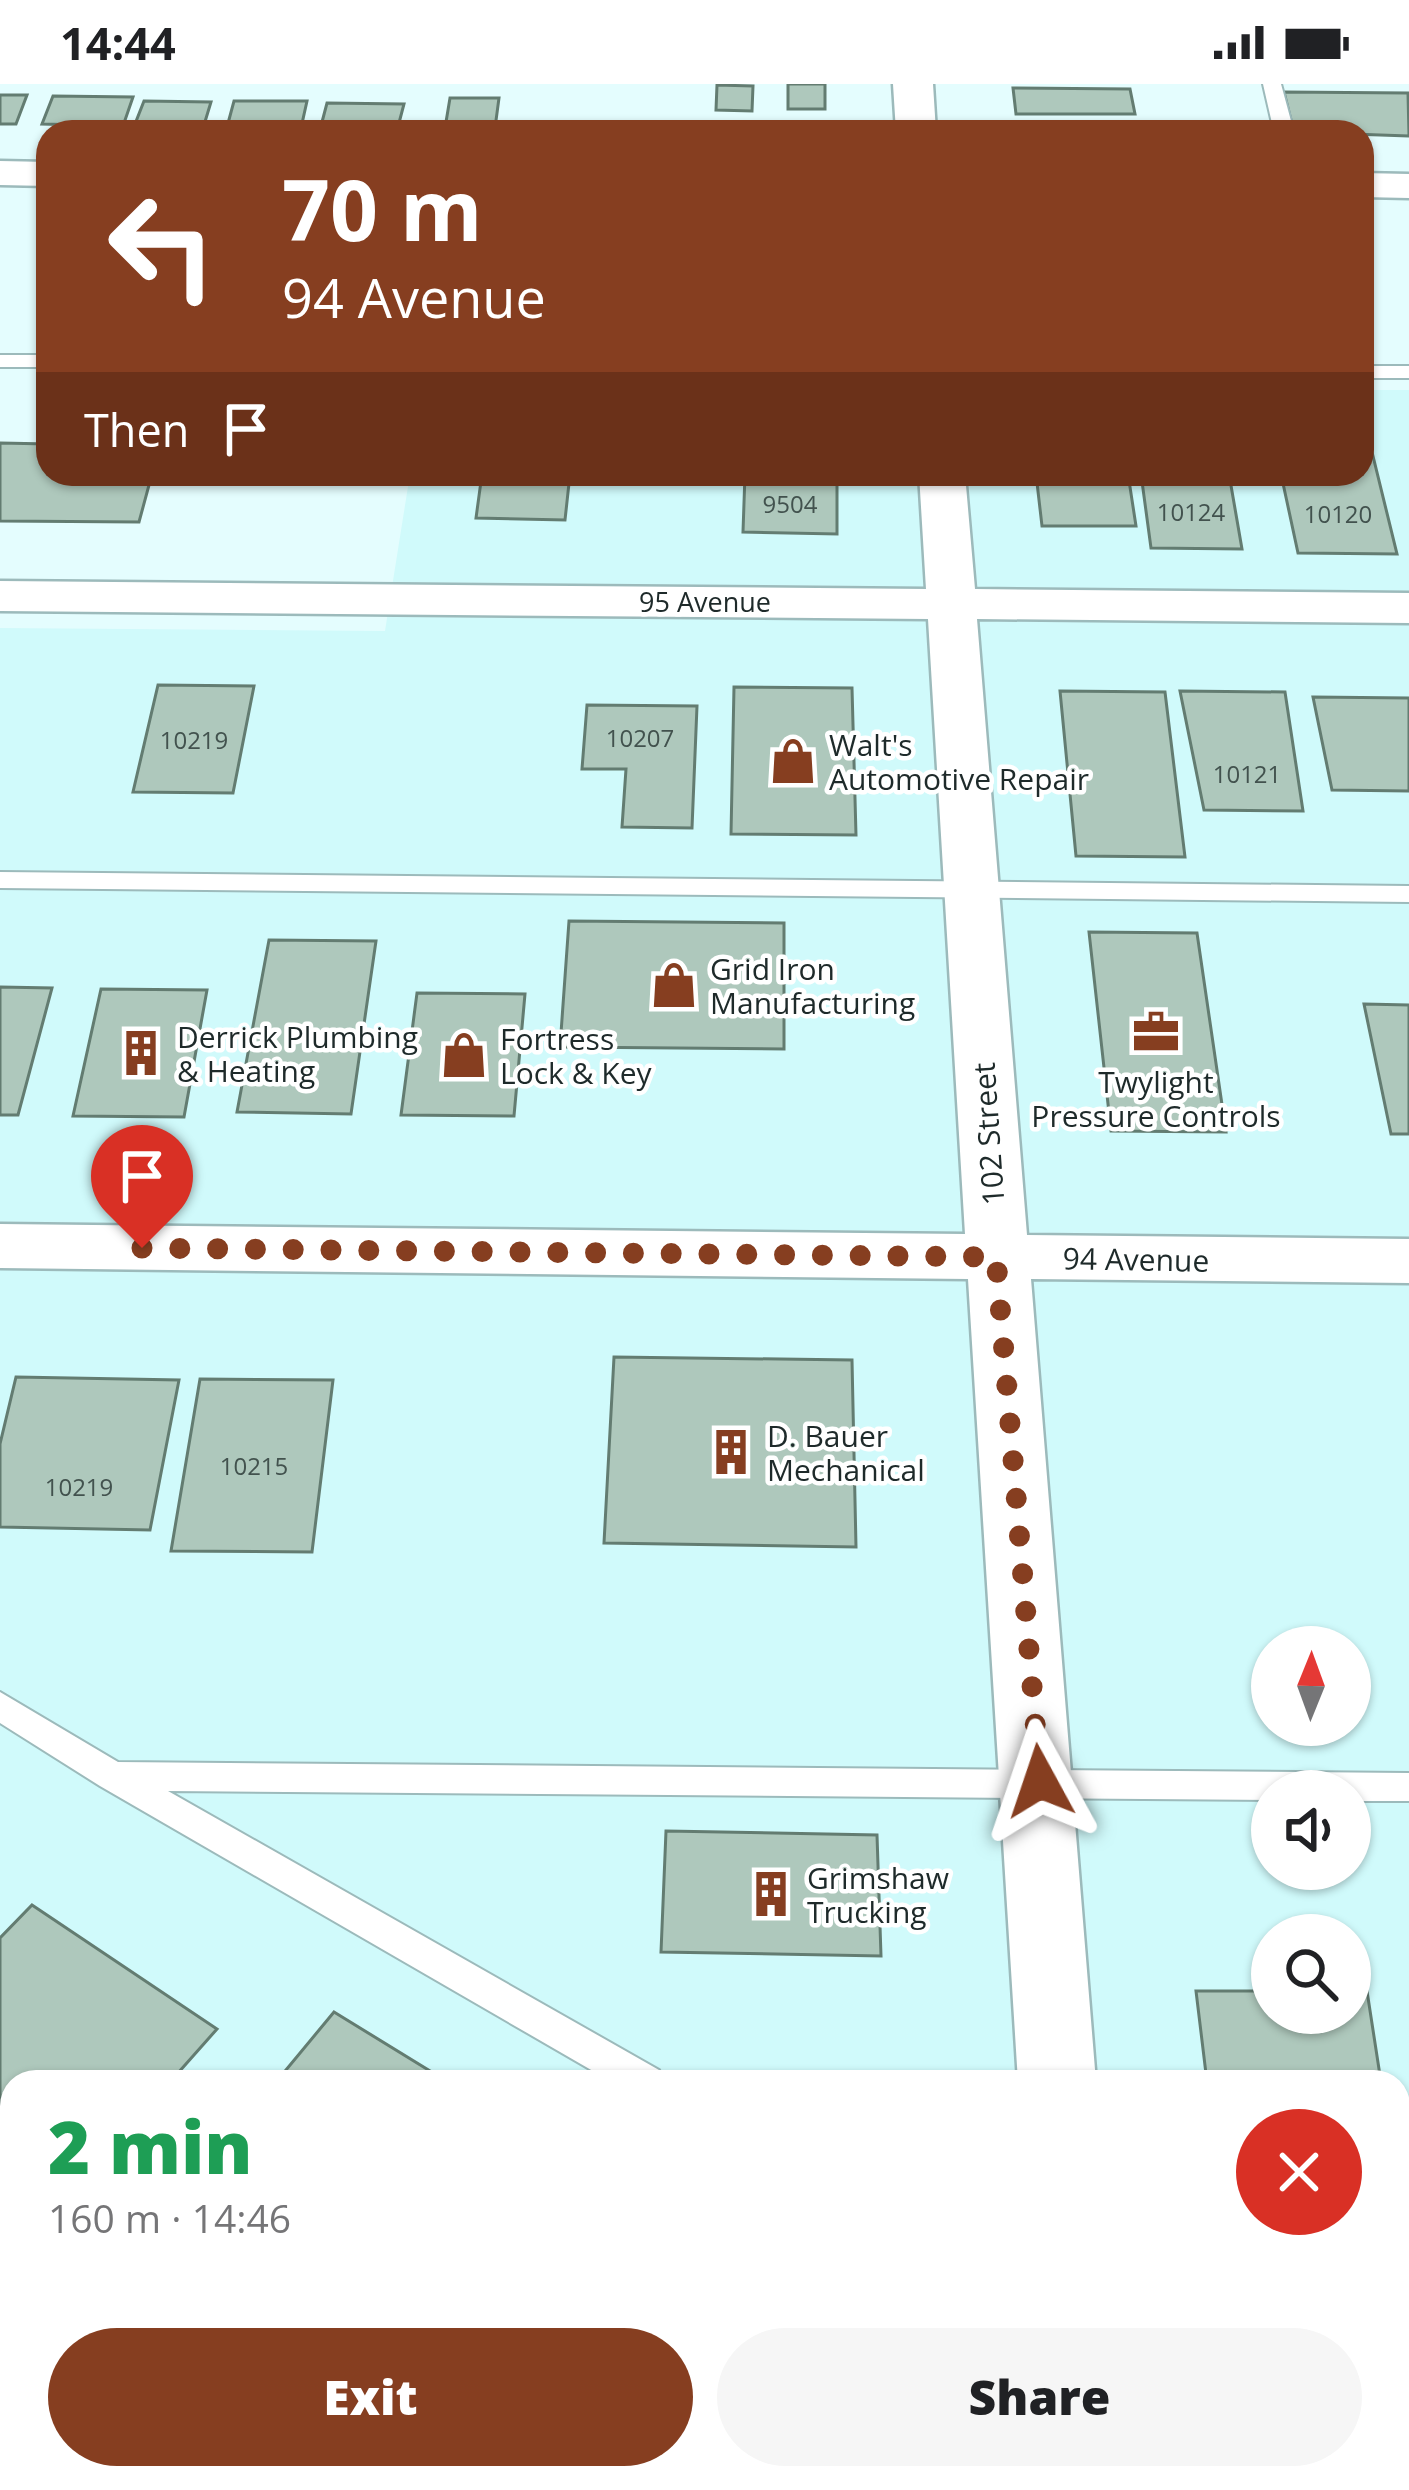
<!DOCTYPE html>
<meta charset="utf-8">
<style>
:root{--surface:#fff;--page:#f6f6f6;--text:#202124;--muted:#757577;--accent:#863e20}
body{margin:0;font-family:"Open Sans",sans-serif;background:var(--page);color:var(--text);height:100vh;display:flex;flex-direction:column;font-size:45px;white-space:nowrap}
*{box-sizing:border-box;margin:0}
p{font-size:39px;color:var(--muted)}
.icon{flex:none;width:66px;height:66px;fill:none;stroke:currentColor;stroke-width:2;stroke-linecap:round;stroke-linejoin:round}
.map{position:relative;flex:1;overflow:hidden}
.side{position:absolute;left:0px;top:1986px;width:1410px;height:420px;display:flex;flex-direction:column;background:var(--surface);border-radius:36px 36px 0 0;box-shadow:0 3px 9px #0004}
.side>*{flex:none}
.banner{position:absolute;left:36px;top:36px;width:1338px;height:366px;border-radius:36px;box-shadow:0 3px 9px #0004;background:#863e20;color:#fff;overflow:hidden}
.needle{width:78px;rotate:1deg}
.buttons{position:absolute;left:1251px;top:1542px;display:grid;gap:24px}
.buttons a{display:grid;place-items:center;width:120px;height:120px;border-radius:50%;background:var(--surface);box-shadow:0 3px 9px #0004;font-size:60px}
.pin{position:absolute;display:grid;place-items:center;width:102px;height:102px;color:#fff;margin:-123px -51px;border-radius:50% 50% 50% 0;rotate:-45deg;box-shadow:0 0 12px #0007}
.pin .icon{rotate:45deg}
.me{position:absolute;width:132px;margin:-66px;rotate:355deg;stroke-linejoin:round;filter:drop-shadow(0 0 9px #0008)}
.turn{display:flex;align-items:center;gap:42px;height:252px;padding:0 48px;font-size:54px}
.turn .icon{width:156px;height:156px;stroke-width:2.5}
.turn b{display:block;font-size:84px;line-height:102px}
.then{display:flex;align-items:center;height:114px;padding:0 48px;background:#0003;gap:24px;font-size:45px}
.round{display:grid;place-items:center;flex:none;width:126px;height:126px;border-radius:63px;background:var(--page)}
.overview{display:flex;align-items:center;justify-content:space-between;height:204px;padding:0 48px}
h1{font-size:72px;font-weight:800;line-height:90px;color:#1e9e55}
.primary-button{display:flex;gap:24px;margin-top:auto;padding:24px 48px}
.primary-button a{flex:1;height:138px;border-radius:72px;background:var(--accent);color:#fff;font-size:48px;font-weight:800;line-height:138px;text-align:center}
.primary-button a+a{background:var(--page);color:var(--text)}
.status{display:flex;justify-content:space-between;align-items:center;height:84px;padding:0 60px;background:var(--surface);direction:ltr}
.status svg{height:33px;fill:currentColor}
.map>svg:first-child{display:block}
.built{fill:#d0fafb;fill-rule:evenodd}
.building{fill:#aec8bc;stroke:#637c71;stroke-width:3}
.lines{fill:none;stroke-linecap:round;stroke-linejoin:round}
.lane-casing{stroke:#9cbabb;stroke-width:4}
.street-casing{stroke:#9cbabb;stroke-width:5}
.secondary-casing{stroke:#9cbabb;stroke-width:4}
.lane{fill:#fff;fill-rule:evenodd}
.street{fill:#fff;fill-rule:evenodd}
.secondary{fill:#fff;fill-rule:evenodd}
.route{stroke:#863e20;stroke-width:21;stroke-dasharray:0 37.8}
.labels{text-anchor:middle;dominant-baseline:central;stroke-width:9;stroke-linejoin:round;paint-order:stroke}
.number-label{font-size:24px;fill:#42524e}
.far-street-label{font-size:27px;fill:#1e2a2a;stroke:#fff}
.poi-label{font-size:30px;fill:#1e2a2a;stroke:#fff;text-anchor:start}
.street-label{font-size:30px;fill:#1e2a2a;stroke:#fff}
</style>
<div class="status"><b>14:44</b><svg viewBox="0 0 49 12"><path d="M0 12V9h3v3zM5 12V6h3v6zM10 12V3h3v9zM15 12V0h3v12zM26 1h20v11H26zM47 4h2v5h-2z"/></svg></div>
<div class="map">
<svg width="1409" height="2406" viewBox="0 0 1409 2406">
<rect width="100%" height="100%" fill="#e4fdfe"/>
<path class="built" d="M1362 306H1409V2406H212L222 2394H1398V1998H12V2290L0 2286V544L385 547 410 390H1362ZM1272 1563H1350V1641H1272ZM1272 1707H1350V1785H1272ZM1272 1851H1350V1929H1272Z"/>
<g class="building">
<rect x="788" y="0" width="37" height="25"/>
<polygon points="717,1 753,2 752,27 716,26"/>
<polygon points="1013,4 1130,5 1135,30 1016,30"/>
<polygon points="1284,8 1408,9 1409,52 1294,48"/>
<polygon points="0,11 27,11 16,40 0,40"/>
<polygon points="53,12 133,13 123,42 42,40"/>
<polygon points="450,14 499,14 495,44 445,44"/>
<polygon points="144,17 211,18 204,41 135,40"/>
<polygon points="234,17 307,17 301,44 227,43"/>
<polygon points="327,19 404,20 399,39 322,38"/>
<polygon points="1146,39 1148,48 1067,48 1065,40"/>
<polygon points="0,359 48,360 48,390 152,390 139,438 0,437"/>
<polygon points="1362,364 1371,364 1397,470 1298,469 1281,390 1362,390"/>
<polygon points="482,390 570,390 565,436 476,434"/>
<polygon points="745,390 837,390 837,450 743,448"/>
<polygon points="1036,390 1128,390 1136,442 1042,442"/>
<polygon points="1141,390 1229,390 1242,465 1151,464"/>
<polygon points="158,601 254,602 233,709 133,708"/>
<polygon points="734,603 852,604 856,751 731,750"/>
<polygon points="1060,607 1165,608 1185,773 1076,772"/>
<polygon points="1180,607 1285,608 1303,727 1204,726"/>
<polygon points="1313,613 1409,614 1409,707 1332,706"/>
<polygon points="587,621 697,622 692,744 622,743 626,685 582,685"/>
<polygon points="569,837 784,839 784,965 560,963"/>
<polygon points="1089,848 1197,849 1226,1048 1111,1047"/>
<polygon points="269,856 376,857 351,1030 237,1028"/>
<polygon points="0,903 52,904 18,1031 0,1031"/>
<polygon points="101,905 207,906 184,1033 73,1032"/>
<polygon points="417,909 525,910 514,1032 401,1031"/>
<polygon points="1364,920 1409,921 1409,1050 1391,1050"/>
<polygon points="614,1273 852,1276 856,1463 604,1459"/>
<polygon points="16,1293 179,1296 150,1446 0,1443 0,1360"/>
<polygon points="200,1295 333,1296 312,1468 171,1467"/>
<polygon points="666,1747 877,1751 881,1872 661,1868"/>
<polygon points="32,1821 217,1945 170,1998 12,1998 11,2136 0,2131 0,1854"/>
<polygon points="1196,1907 1272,1907 1272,1929 1350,1929 1350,1907 1367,1907 1381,1998 1207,1998"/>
<polygon points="334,1928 448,1998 276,1998"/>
</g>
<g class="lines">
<defs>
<g id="lane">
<polygon points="1263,0 1281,0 1294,48 1274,48"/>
<rect x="0" y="271" width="48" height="12"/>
<rect x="1362" y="282" width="47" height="12"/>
<polygon points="0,788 1409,802 1409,818 0,804"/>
<polygon points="0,1608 118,1678 1409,1689 1409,1717 1350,1717 1350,1707 1272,1707 1272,1716 168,1707 659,1986 665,1998 612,1998 100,1702 0,1639"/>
</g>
<g id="street">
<polygon points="893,0 933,0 936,48 896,48"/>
<polygon points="0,77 48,78 48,102 0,101"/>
<polygon points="1362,89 1409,90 1409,114 1362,113"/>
<polygon points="919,390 965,390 975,505 1409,509 1409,539 977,535 1027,1151 1409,1155 1409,1199 1031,1195 1096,1998 1018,1998 968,1195 0,1184 0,1140 965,1150 928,535 0,527 0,497 926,505"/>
<rect x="1037" y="2394" width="86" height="12"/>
</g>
<g id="secondary">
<polygon points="0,2311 12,2316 12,2394 37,2394 12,2404 0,2399"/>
<polygon points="104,2394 275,2394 280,2406 109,2406"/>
</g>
</defs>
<use href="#lane" class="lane-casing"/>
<use href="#street" class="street-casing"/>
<use href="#secondary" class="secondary-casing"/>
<use href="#lane" class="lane"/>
<use href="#street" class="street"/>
<use href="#secondary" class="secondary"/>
</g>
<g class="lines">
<polyline class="route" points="142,1164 996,1173 1040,1697"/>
</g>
<defs>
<symbol id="shop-bare" viewBox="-9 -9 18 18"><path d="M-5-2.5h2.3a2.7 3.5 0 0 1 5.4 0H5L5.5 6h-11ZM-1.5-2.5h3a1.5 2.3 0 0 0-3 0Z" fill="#863e20" stroke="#fff" stroke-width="2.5" paint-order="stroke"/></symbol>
<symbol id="office-bare" viewBox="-9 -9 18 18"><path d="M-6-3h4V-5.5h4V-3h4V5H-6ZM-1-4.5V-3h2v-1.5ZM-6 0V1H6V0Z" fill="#863e20" stroke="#fff" stroke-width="2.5" paint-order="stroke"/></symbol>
<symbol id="building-bare" viewBox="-9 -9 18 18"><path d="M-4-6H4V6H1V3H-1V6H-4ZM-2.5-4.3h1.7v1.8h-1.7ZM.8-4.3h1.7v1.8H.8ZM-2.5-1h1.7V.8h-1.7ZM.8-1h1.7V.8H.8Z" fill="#863e20" stroke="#fff" stroke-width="2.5" paint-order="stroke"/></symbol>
</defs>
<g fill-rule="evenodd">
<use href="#shop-bare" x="760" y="644" width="66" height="66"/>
<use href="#shop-bare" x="641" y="868" width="66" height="66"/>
<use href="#office-bare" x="1123" y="915" width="66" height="66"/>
<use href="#building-bare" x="108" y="936" width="66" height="66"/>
<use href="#shop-bare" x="431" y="938" width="66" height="66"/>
<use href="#building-bare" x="698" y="1335" width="66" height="66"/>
<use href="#building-bare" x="738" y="1777" width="66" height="66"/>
</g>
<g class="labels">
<g class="number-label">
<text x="790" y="419">9504</text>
<text x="1191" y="427">10124</text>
<text x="1338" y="429">10120</text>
<text x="640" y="653">10207</text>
<text x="194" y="655">10219</text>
<text x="1247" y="689">10121</text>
<text x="254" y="1381">10215</text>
<text x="79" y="1402">10219</text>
</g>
<g class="far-street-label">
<text x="705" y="517">95 Avenue</text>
</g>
<g class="poi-label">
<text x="829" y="660">Walt's<tspan x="829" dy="34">Automotive Repair</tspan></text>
<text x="710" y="884">Grid Iron<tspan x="710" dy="34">Manufacturing</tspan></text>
<text x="177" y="952">Derrick Plumbing<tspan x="177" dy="34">&amp; Heating</tspan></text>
<text x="500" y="954">Fortress<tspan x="500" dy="34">Lock &amp; Key</tspan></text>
<text x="1156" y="997" text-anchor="middle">Twylight<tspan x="1156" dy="34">Pressure Controls</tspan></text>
<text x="767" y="1351">D. Bauer<tspan x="767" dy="34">Mechanical</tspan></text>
<text x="807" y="1793">Grimshaw<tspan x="807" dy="34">Trucking</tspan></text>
</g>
<g class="street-label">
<text transform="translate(988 1050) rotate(-94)">102 Street</text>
<text transform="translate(1136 1175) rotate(1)">94 Avenue</text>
</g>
</g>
</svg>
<div class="buttons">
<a><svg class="needle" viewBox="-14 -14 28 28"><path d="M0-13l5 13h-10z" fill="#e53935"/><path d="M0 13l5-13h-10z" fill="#757577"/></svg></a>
<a><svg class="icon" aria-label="sound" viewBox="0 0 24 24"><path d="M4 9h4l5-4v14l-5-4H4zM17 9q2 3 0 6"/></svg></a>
<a><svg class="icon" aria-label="search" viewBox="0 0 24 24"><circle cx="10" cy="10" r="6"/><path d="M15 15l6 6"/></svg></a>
</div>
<div class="pin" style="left:142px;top:1164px;background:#d93025"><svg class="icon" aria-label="arrive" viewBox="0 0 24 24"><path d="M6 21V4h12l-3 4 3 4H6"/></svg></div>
<svg class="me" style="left:1040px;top:1697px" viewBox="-20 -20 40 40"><path d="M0-17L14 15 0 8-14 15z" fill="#863e20" stroke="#fff" stroke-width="4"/></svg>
<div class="banner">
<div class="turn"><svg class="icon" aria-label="left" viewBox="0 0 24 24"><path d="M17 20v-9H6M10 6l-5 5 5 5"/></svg><div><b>70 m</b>94 Avenue</div></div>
<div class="then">Then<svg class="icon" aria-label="arrive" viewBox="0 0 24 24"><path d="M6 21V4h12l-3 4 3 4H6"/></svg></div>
</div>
<section class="side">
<div class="overview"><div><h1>2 min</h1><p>160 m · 14:46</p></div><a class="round" style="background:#d93025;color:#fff"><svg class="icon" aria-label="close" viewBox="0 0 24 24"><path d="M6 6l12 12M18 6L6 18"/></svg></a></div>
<div class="primary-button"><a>Exit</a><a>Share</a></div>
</section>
</div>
